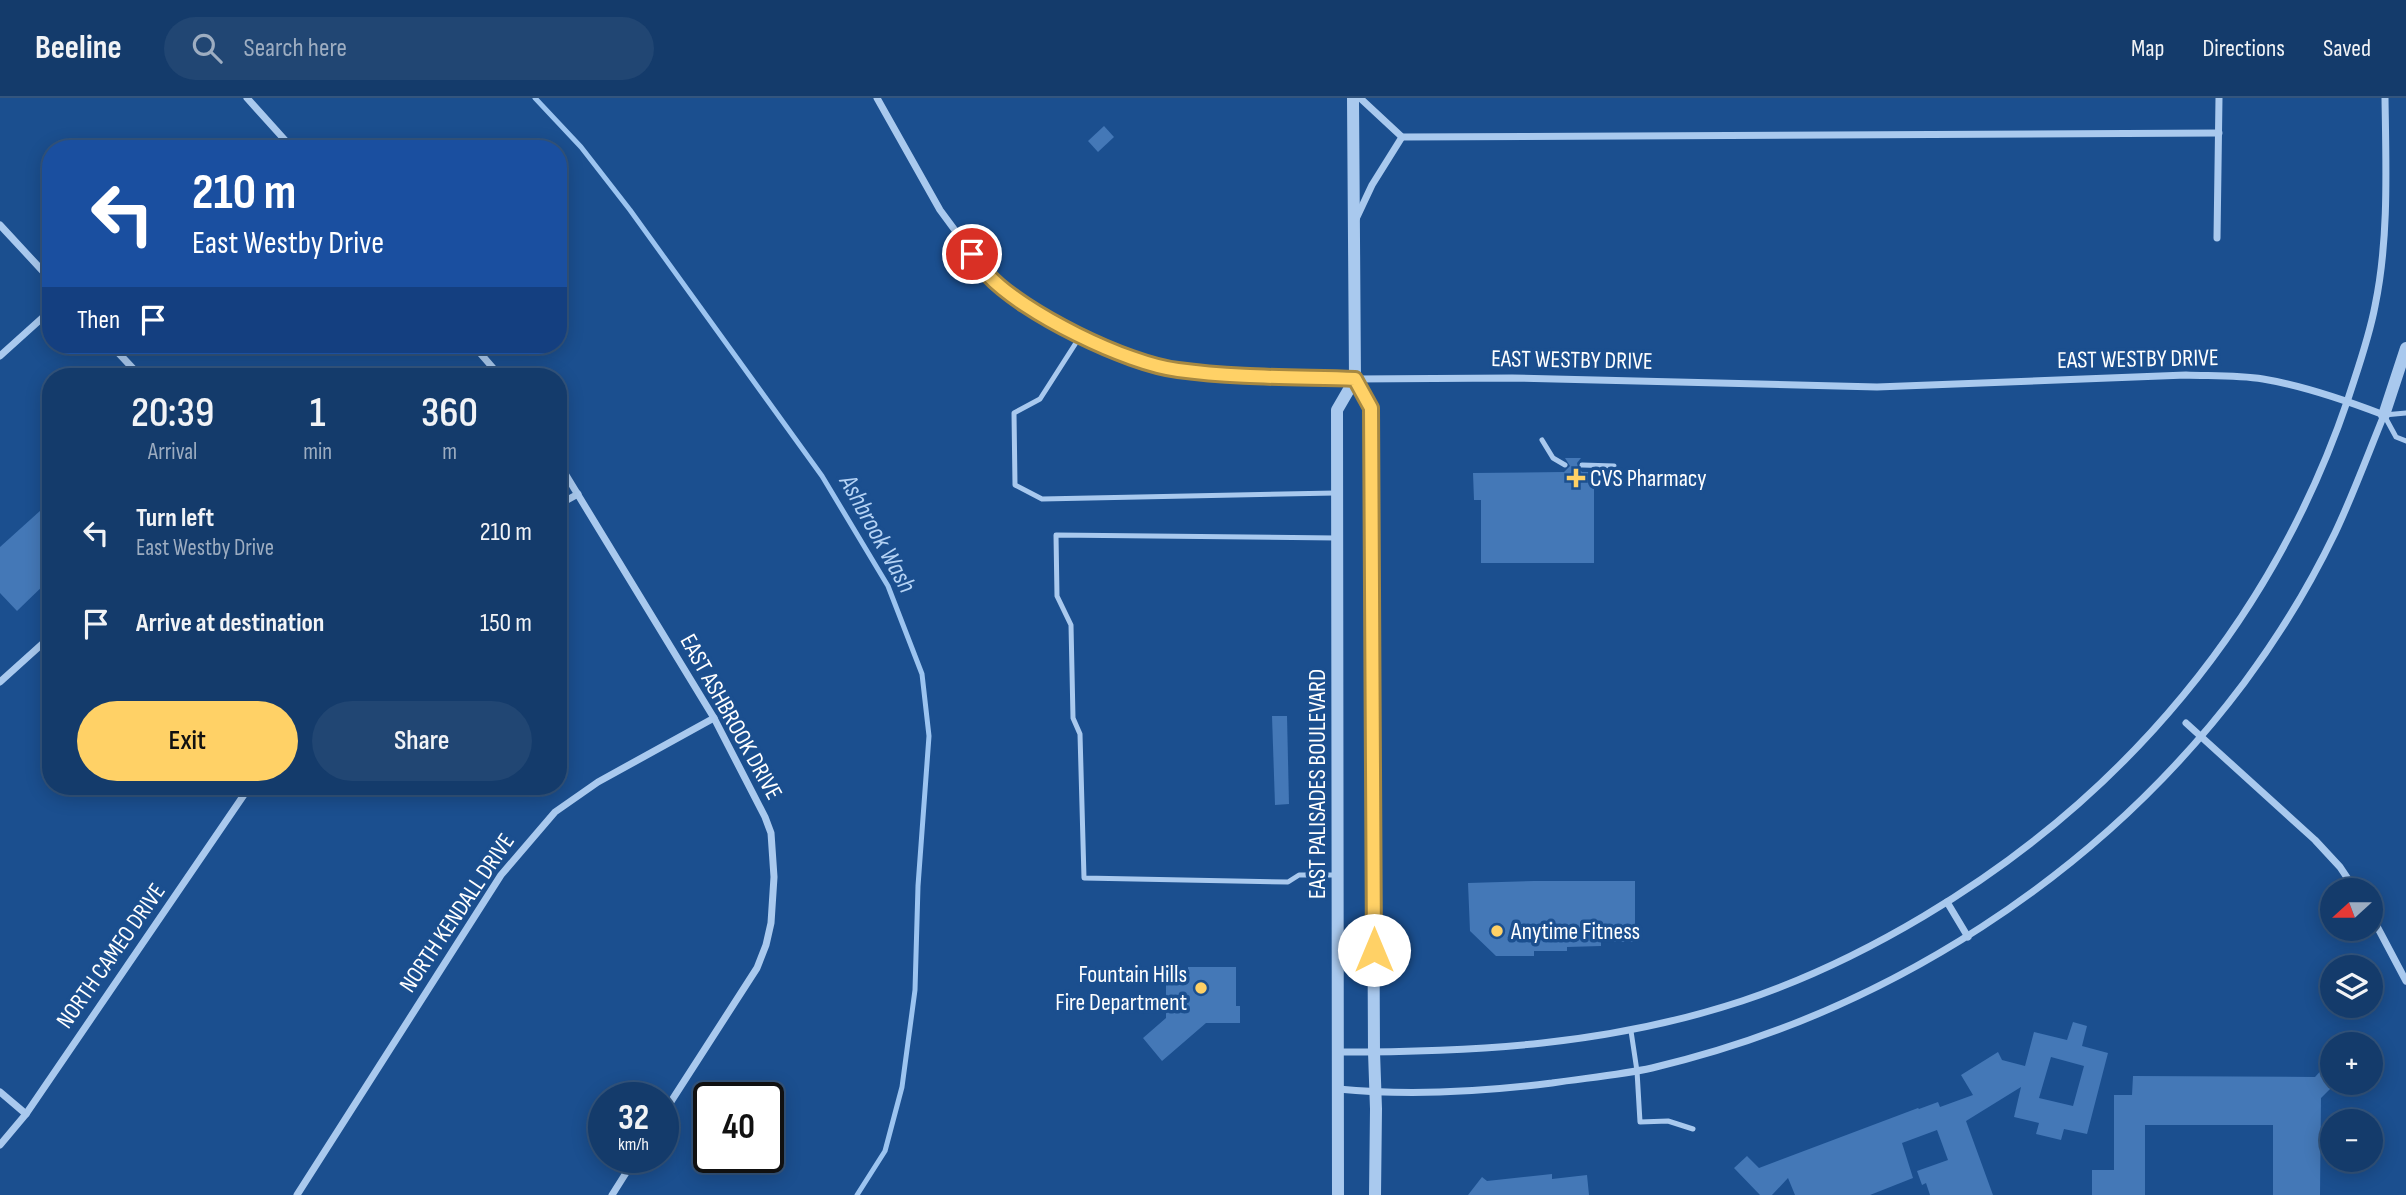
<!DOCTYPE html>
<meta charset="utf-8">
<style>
:root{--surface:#143b6b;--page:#214673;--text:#f1f3f6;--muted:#9dadc1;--line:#33557e;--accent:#ffd166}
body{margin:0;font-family:"Sofia Sans Condensed",sans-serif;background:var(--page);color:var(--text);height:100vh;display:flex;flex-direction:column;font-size:26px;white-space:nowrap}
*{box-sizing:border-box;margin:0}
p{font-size:23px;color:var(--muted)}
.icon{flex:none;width:38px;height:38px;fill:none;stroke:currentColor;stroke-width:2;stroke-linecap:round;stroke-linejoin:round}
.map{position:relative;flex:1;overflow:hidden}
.drawer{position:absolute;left:42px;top:270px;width:525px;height:427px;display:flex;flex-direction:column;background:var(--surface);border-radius:28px;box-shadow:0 4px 18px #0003,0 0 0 2px var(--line)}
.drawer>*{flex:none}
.banner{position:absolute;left:42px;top:42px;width:525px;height:214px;border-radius:28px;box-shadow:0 4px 18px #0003,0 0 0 2px var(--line);background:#1a4fa0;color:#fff;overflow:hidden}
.needle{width:46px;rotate:249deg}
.buttons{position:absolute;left:2320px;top:780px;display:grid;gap:14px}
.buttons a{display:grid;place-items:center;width:63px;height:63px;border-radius:50%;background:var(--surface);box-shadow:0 4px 18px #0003,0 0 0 2px var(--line);font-size:35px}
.speed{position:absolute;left:588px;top:984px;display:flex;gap:14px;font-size:35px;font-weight:700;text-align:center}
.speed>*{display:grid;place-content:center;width:91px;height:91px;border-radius:50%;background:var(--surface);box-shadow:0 4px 18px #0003,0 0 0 2px var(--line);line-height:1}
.speed small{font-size:18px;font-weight:400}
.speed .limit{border:4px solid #111;border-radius:10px;background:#fff;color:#111}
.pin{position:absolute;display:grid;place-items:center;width:60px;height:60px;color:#fff;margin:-30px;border:4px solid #fff;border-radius:50%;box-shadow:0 2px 7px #0007}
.me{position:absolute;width:77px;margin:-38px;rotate:0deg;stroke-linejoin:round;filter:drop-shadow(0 0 5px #0008)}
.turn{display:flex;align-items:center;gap:24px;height:147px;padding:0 35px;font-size:32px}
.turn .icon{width:91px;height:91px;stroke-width:2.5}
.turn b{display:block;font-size:49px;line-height:60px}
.then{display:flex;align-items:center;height:66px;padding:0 35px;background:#0003;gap:14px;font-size:26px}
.eta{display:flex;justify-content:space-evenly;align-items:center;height:119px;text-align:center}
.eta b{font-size:42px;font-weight:600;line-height:49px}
.primary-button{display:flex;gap:14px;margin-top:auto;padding:14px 35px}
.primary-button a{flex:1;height:80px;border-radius:42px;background:var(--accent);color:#111;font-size:28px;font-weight:600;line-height:80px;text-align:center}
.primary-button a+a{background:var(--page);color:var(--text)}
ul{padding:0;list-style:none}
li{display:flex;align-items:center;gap:21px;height:91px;padding:0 35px}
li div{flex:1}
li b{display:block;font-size:26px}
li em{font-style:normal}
header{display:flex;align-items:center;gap:42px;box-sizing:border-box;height:98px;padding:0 35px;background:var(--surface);border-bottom:2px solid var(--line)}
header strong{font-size:33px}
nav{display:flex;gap:38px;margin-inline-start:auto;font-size:24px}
.search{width:490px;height:63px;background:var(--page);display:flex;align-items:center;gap:18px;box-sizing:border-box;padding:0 24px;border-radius:38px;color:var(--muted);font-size:26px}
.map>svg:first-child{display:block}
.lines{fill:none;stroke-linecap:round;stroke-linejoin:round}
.stream{stroke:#9cc4f0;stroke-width:5}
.building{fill:#4478b7;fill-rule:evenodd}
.service{stroke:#a9c9ee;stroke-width:5}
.minor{stroke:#a9c9ee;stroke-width:7}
.tertiary{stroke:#a9c9ee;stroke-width:12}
.route-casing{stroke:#a68842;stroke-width:18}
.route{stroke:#ffd166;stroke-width:12}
.poi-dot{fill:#ffd166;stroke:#1b4f8f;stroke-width:2.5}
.labels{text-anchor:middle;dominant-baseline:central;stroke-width:7;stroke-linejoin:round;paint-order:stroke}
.street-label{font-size:24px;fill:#fff;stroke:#1b4f8f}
.poi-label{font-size:24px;fill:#fff;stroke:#1b4f8f;text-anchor:start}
.water-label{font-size:26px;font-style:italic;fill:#b5d3f5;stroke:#1b4f8f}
</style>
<header>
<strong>Beeline</strong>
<div class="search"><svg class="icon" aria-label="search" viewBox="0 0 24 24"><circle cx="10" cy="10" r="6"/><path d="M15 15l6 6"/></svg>Search here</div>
<nav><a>Map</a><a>Directions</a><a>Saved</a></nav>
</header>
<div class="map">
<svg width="2406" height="1097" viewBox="0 0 2406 1097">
<rect width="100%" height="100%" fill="#1b4f8f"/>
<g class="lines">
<polyline class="stream" points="535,0 581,49 630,112 822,378 888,488 922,576 929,638 918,788 915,892 902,989 885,1053 857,1097"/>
</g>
<g class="building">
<polygon points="1104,28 1114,39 1098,54 1088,43"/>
<polygon points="1565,360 1581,360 1577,365 1578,370 1582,374 1594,374 1594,465 1481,465 1481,402 1474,402 1473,375 1564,374 1570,368"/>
<polygon points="51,403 51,480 17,513 0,495 0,449"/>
<polygon points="1272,618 1287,618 1289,706 1275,707"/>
<polygon points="1534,783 1635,783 1635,844 1601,844 1601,848 1567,849 1567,853 1534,853 1534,858 1496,858 1470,833 1468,785"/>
<polygon points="1188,869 1236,869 1236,908 1240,908 1240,925 1206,925 1162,963 1143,940 1166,920 1166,872 1188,872"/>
<path d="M2073 924 2087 928 2082 948 2108 955 2087 1036 2064 1031 2061 1042 2036 1036 2039 1025 2014 1019 2021 989 1966 1023 1993 1097H1930L1926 1085 1922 1087 1917 1073 1948 1062 1937 1032 1902 1045 1913 1080 1870 1097H1795L1788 1080 1772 1097H1760L1734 1070 1747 1058 1759 1070 1918 1010 1919 1011 1938 1004 1940 1009 1973 997 1961 977 1998 954 2002 962 2025 968 2034 934 2067 942ZM2051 959 2084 968 2073 1008 2039 1000Z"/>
<polygon points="2325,968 2333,976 2333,988 2321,1000 2320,1097 2273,1097 2273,1027 2145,1027 2145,1097 2092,1097 2092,1072 2114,1072 2114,997 2132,997 2133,978 2315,979"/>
<polygon points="1552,1076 1552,1081 1587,1077 1589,1097 1468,1097 1482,1079 1487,1083"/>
</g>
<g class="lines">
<g class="service">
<polyline points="1081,237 1040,301 1014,315 1015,387 1042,401 1335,395"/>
<polyline points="2406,315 2384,317 2396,339 2406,343"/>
<polyline points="1542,342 1553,360 1565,367"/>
<polyline points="1582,367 1614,368"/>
<polyline points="1336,440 1056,437 1057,498 1071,527 1073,620 1080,636 1084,780 1288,784 1299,777 1336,777"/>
<polyline points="1631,933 1637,973 1640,1024 1668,1023 1693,1031"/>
</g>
<g class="minor">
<polyline points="247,0 293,51"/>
<path d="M877 0 940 112 988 177 1018 203 1057 226 1142 264 1175 272 1211 276 1355 281 1512 280 1877 289 2186 277C2211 278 2238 277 2263 281 2305 288 2345 302 2384 317 2368 356 2353 397 2335 435 2310 487 2279 538 2244 585 2100 777 1886 915 1652 970 1620 977 1585 980 1552 985 1481 994 1409 998 1338 991"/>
<polyline points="1360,0 1402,39 2219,35"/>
<polyline points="1356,121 1372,87 1402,39"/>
<polyline points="0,127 51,182"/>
<polyline points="2217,140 2219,0"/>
<polyline points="111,247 140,278"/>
<polyline points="473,247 500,278"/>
<polyline points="0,258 51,212"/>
<polyline points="558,364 714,620 765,719 771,735 774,779 771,825 766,847 757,870 663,1016"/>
<polyline points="558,407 578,396"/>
<polyline points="0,584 51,538"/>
<polyline points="2186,625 2315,742 2340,769 2356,793"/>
<polyline points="1947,804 1968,839"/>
<polyline points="2371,817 2406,883"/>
<path d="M1338 954C1478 954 1608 947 1742 903 1805 882 1867 852 1924 818 2124 699 2273 522 2348 301 2358 270 2369 240 2375 208 2389 141 2386 69 2385 0"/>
<polyline points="0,994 26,1016"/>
<polyline points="0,1047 26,1016 250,688"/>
<polyline points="297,1097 501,777 555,714 598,684 714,620"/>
<polyline points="612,1097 636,1059"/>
</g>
<g class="tertiary">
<polyline points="1353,0 1355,281 1371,310 1374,954 1376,1011 1375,1097"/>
<polyline points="2384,317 2406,250"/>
<polyline points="1338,1097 1337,312 1355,281"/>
</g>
</g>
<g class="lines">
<defs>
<path id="route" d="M972 156C978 163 982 171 988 177 1023 215 1127 266 1178 272 1236 280 1297 279 1355 281L1371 310 1374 852"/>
</defs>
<use href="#route" class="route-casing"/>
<use href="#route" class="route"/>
</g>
<g class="poi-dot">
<path d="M1572.5 369.5h7v7h7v7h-7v7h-7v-7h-7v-7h7z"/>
<circle cx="1497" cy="833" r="7"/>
<circle cx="1201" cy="890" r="7"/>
</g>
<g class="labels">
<g class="street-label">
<text transform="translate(2138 261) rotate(-1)">EAST WESTBY DRIVE</text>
<text transform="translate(1572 262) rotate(1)">EAST WESTBY DRIVE</text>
<text transform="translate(731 619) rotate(61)">EAST ASHBROOK DRIVE</text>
<text transform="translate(1317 686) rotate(-90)">EAST PALISADES BOULEVARD</text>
<text transform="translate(457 815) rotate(-56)">NORTH KENDALL DRIVE</text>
<text transform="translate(111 858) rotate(-55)">NORTH CAMEO DRIVE</text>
</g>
<g class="poi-label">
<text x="1590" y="380">CVS Pharmacy</text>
<text x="1511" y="833">Anytime Fitness</text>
<text x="1187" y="876" text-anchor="end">Fountain Hills<tspan x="1187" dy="28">Fire Department</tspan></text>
</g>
<g class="water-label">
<text transform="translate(877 436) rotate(61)">Ashbrook Wash</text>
</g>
</g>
</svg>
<div class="buttons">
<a><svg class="needle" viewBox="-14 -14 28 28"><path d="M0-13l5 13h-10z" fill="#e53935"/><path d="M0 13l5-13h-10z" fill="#9dadc1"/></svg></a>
<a><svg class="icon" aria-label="layers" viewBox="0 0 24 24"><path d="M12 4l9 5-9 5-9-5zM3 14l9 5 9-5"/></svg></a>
<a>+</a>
<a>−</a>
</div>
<div class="speed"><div>32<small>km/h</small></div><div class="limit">40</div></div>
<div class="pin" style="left:972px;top:156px;background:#d93025"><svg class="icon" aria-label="arrive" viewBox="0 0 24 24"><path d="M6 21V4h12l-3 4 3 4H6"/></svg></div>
<svg class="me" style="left:1374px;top:852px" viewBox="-20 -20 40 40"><circle r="19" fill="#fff"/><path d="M0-13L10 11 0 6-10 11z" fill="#ffd166"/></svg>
<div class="banner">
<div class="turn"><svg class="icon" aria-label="left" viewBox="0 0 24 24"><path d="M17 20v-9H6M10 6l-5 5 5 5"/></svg><div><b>210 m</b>East Westby Drive</div></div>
<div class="then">Then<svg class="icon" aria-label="arrive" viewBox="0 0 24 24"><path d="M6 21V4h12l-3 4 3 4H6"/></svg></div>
</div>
<section class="drawer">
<div class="eta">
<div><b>20:39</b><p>Arrival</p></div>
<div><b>1</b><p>min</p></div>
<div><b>360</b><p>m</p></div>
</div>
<ul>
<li><svg class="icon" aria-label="left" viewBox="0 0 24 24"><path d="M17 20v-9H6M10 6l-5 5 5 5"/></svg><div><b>Turn left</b><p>East Westby Drive</p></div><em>210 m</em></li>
<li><svg class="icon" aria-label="arrive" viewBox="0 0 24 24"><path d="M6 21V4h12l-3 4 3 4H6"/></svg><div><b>Arrive at destination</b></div><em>150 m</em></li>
</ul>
<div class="primary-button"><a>Exit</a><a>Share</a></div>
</section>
</div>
